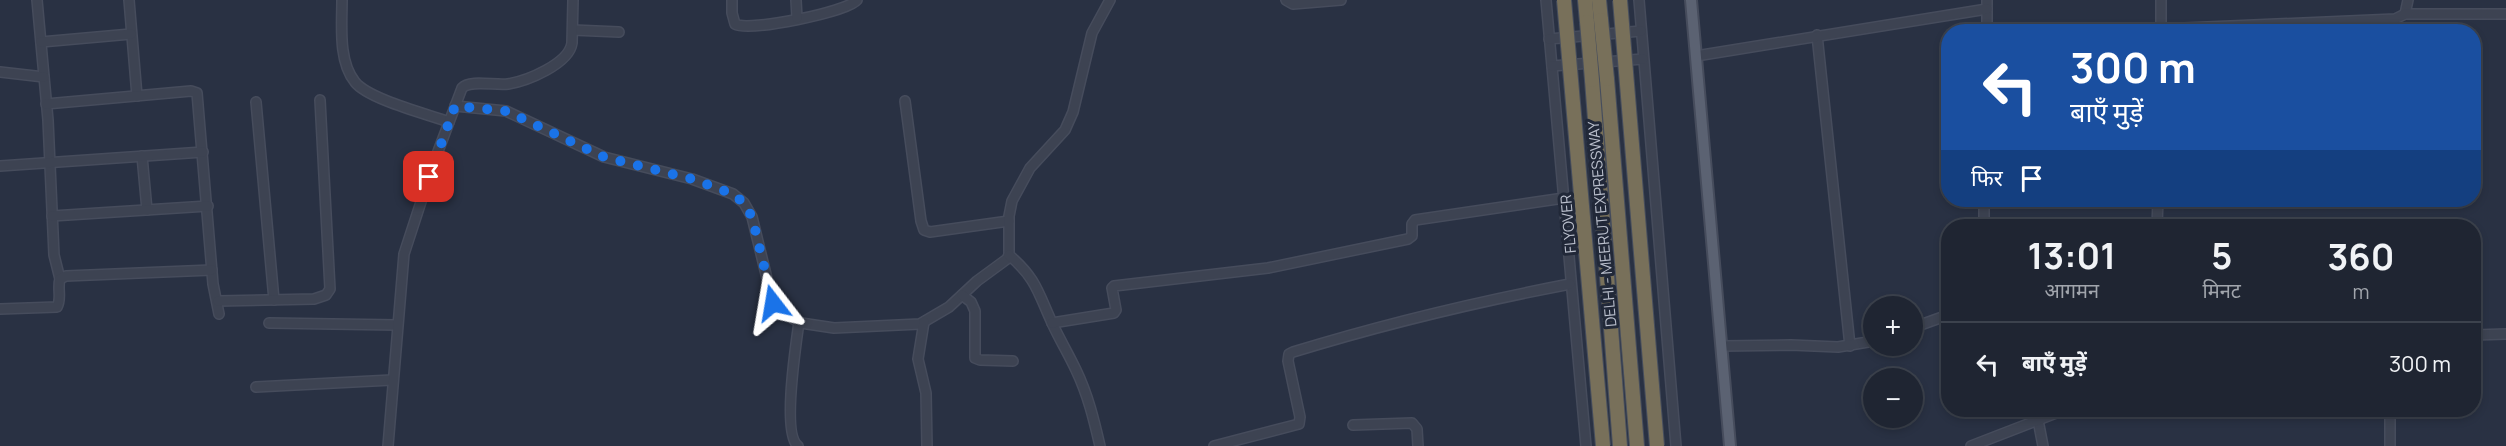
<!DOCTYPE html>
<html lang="hi">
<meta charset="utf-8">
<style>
:root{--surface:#1f2532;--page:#272d3a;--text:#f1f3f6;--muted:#a1a5ac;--line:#3c424d}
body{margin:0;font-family:Manrope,"Noto Sans Devanagari",sans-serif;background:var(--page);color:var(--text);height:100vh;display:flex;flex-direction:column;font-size:22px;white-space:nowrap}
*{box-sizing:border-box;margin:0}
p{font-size:20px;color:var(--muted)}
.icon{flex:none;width:33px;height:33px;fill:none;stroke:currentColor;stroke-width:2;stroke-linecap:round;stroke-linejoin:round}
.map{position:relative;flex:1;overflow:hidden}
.drawer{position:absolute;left:1941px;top:219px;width:540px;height:198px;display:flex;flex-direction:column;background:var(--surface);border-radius:24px;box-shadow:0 3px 9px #0003,0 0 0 2px var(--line)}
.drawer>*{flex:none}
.hud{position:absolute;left:1941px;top:24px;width:540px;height:183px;border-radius:24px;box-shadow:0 3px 9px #0003,0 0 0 2px var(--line);background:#1a4fa0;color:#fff;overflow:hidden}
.tools{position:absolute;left:1863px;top:296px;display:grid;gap:12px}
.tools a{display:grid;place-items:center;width:60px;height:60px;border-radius:50%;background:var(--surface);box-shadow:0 3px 9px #0003,0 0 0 2px var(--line);font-size:30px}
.pin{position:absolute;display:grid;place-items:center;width:51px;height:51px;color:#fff;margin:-26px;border-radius:12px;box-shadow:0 3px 9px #0006}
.me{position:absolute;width:66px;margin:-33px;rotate:346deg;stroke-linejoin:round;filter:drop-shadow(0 0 4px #0008)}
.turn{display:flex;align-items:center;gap:21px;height:126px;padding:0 30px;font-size:27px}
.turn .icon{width:78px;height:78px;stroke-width:2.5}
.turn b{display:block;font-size:42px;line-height:51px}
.then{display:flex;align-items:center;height:57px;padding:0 30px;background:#0003;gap:12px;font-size:22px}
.eta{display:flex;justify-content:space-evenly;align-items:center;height:102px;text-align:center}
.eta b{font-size:36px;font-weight:700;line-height:42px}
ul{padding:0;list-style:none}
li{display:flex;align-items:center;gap:18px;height:84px;padding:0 30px;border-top:2px solid var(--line)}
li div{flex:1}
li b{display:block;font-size:22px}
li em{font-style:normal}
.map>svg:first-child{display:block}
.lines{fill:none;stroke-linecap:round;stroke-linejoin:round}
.minor-casing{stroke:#464c5c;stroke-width:12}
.major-casing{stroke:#464c5c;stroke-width:14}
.highway-casing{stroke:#474e5d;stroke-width:16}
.minor{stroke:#3d4352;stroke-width:9}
.major{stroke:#5b6272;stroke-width:10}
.highway{stroke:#78705a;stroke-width:14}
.highway-bridge-casing{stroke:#474e5d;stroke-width:16;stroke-linecap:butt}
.highway-bridge{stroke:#78705a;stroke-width:14}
.route{stroke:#1a73e8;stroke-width:10;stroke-dasharray:0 18}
.labels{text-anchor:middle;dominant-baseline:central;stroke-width:6;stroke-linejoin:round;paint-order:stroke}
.street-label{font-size:15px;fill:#babfcc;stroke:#212838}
</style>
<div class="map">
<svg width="2506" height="446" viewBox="0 0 2506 446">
<rect width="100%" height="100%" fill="#293143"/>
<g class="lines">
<defs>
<g id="minor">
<polyline points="37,0 48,120 54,255 60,279"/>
<polyline points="129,0 137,96"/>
<path d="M342 0C342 25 338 61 355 82 368 99 427 114 449 122"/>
<path d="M732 0V13L735 24C749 32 847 12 857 0"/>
<polyline points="796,0 797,18"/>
<polyline points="1286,0 1293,4 1341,0"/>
<polyline points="1546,0 1586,446"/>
<polyline points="1639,0 1676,446"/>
<polyline points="2405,14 2408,0"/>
<polyline points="2161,29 2395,19 2405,14 2506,14"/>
<polyline points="573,30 619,32"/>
<polyline points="1987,32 1987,0"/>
<polyline points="2161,32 2161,0"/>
<polyline points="1817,35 1850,346"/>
<polyline points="1549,39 1641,31"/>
<polyline points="41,42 131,34"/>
<polyline points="1696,56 1987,9"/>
<polyline points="1552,66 1643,59"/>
<polyline points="0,72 44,77"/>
<polyline points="905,101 921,221 924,230 930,232 1009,221"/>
<polyline points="256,102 274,300"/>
<polyline points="46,104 191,91 197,93 213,284 219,314"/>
<polyline points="455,106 506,111 604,157 692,179 733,194 744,203 752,217 773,303 780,312 801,323 834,328 920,324 949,307 977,281 1007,259 1009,255 1009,216 1012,201 1030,168 1065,130 1073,112 1092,33 1110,0"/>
<polyline points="142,156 147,210"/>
<polyline points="0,166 203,152"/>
<polyline points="52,216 208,206"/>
<polyline points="1984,226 1984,200"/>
<polyline points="2157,226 2158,200"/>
<path d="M1009 255C1037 279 1038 293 1053 325 1060 340 1069 355 1076 370 1088 395 1094 420 1100 446"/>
<polyline points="962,295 971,302 975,311 975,358 980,360 1013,361"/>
<polyline points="218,301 314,299 326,295 330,289 320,100"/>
<path d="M0 309 57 307C62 299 57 288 60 279L66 276 212 270"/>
<polyline points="924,322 918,359 926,393 927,446"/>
<polyline points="269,323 397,325"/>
<polyline points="1052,323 1114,313 1116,310 1112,288 1114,286 1268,268 1408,239 1412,236 1412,224 1415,220 1564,198"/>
<polyline points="1912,328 1948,315"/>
<polyline points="2474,335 2506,334"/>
<polyline points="1723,346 1791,345 1838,347 1874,341"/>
<polyline points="256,387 392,380"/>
<polyline points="2038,420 2043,446"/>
<polyline points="1353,425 1412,423 1417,429 1418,446"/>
<path d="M388 446 404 254 434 162 462 88C470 79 496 86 508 84 527 81 569 64 572 43L573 0"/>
<path d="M798 446C782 434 796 344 799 322"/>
<path d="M1214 446 1299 424 1300 417 1288 361 1289 354 1293 352C1384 324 1476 302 1570 284"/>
<polyline points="1971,446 2064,410"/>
<polyline points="2390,446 2390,410"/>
</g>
<polyline id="major" points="1691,0 1730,446"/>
<g id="highway">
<polyline points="1585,0 1587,22"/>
<polyline points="1599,0 1601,20"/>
<polyline points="1607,79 1637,446"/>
<polyline points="1592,80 1620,446"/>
</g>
</defs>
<use href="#minor" class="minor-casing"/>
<use href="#major" class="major-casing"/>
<use href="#highway" class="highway-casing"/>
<use href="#minor" class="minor"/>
<use href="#major" class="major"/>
<use href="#highway" class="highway"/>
<defs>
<g id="highway-bridge">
<polyline points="1564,0 1603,446"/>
<polyline points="1620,0 1657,446"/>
<polyline points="1601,20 1607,79"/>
<polyline points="1587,22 1592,80"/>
</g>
</defs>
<use href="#highway-bridge" class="highway-bridge-casing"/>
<use href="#highway-bridge" class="highway-bridge"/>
</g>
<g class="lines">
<polyline class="route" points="429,177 455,106 506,111 604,157 692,179 733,194 744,203 752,217 773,303"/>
</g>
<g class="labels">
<g class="street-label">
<text transform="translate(1568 224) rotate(-95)">FLYOVER</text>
<text transform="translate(1602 224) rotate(-95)">DELHI - MEERUT EXPRESSWAY</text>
</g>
</g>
</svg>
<div class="tools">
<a>+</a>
<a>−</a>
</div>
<div class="pin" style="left:429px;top:177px;background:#d93025"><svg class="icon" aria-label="arrive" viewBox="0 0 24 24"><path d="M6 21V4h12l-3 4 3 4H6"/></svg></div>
<svg class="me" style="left:773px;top:303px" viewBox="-20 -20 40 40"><path d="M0-17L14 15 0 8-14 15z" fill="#1a73e8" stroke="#fff" stroke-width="4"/></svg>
<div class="hud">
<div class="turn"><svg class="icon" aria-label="left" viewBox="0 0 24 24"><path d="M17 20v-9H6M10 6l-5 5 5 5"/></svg><div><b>300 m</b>बाएँ मुड़ें</div></div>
<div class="then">फिर<svg class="icon" aria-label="arrive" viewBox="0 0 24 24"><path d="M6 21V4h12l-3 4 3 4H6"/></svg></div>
</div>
<section class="drawer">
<div class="eta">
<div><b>13:01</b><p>आगमन</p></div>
<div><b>5</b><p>मिनट</p></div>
<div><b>360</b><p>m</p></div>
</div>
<ul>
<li><svg class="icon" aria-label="left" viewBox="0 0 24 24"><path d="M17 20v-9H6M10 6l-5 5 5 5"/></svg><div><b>बाएँ मुड़ें</b></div><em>300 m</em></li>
</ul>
</section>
</div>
